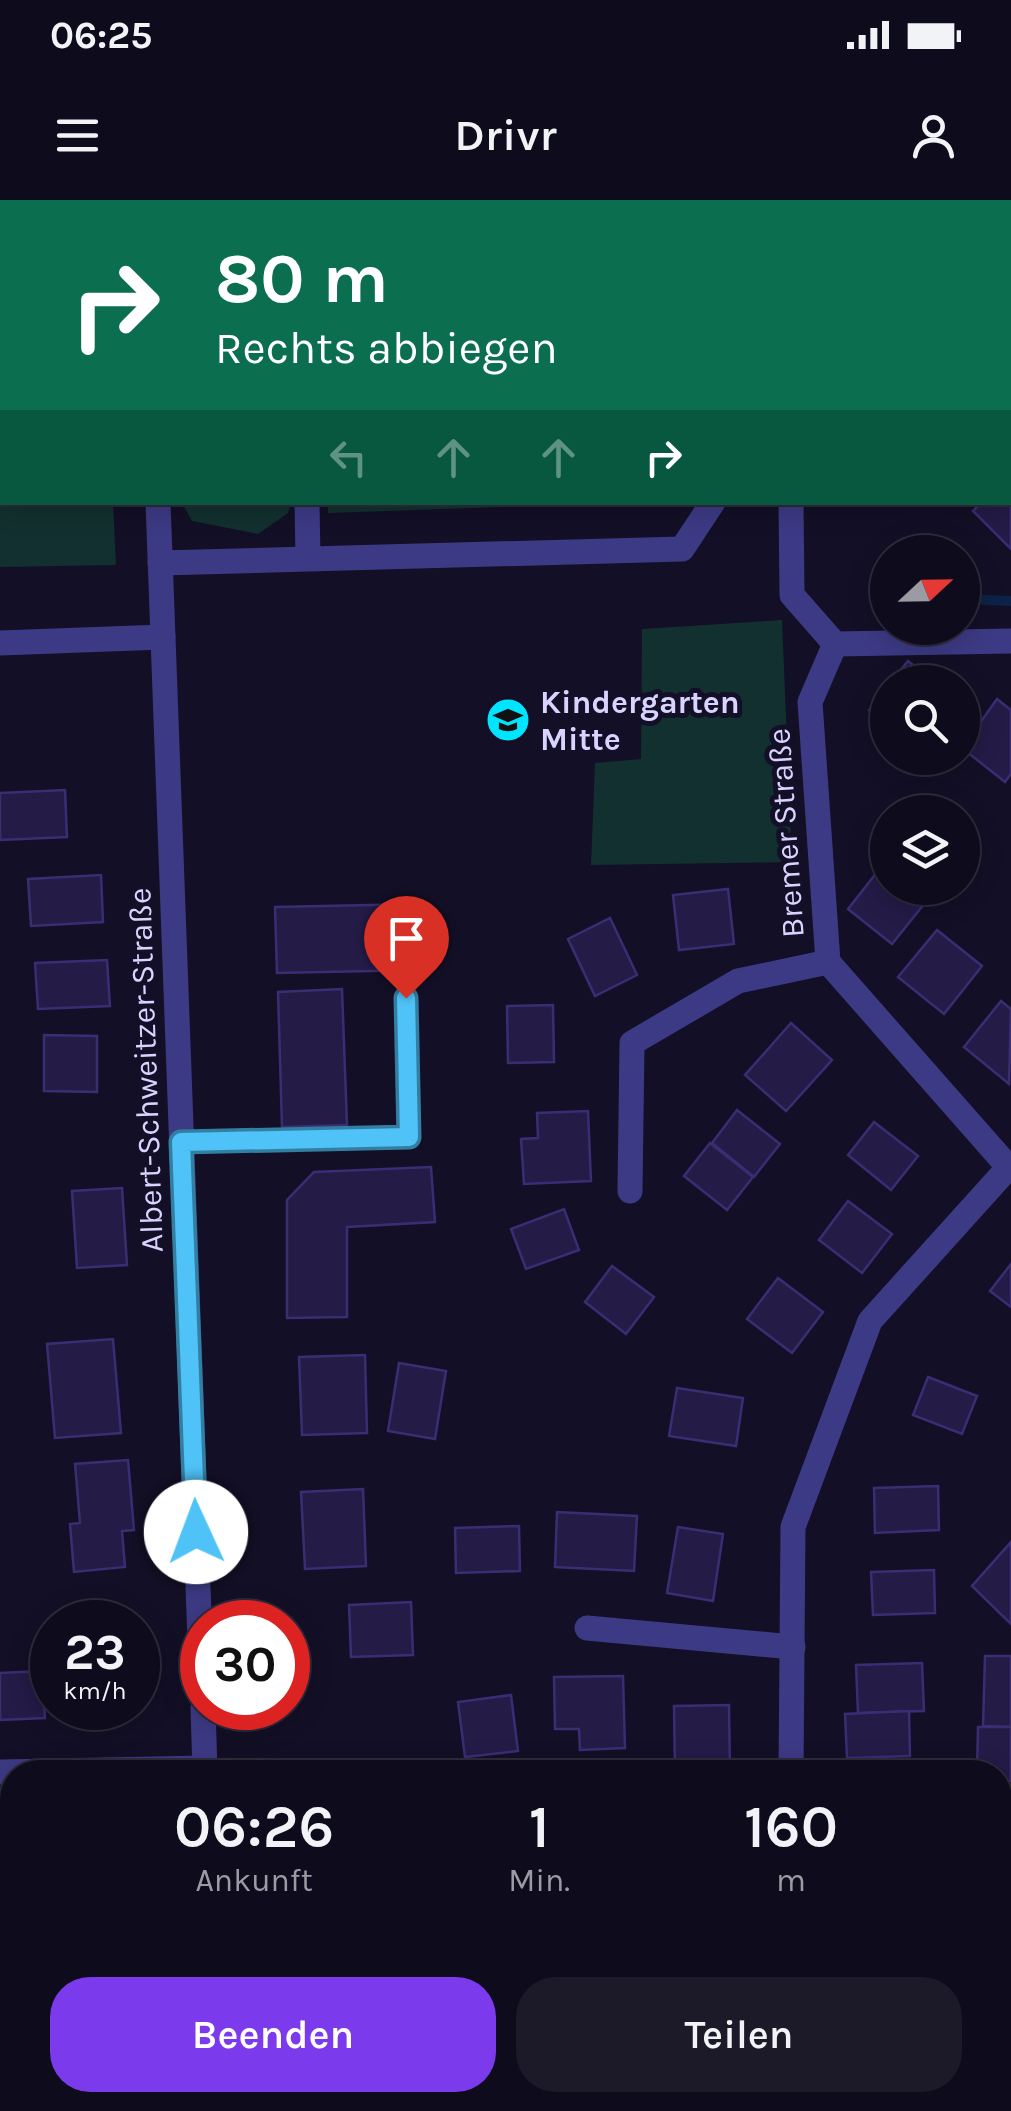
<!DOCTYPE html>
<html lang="de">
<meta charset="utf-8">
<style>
:root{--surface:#0e0b1c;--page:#1c1929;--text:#f1f3f6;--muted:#9b9ba3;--line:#2e2b3b;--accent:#7c3aed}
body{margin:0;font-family:Karla,sans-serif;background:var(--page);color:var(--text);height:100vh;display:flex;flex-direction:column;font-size:38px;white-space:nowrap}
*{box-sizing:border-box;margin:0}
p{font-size:32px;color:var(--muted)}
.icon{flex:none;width:55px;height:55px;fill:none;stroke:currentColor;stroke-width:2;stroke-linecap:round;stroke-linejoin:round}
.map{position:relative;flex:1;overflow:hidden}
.details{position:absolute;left:0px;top:1560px;width:1012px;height:352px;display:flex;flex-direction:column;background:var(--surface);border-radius:40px 40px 0 0;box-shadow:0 5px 25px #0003,0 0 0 2px var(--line)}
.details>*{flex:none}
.banner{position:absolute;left:0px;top:0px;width:1012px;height:305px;box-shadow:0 5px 25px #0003,0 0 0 2px var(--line);background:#0b6e4f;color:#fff;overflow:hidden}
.needle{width:65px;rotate:68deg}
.fabs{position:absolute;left:870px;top:335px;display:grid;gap:20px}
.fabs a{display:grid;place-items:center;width:110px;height:110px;border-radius:50%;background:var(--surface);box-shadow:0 5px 25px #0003,0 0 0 2px var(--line);font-size:50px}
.speed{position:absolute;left:30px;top:1400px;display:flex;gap:20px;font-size:50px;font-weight:700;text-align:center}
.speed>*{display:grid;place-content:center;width:130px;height:130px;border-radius:50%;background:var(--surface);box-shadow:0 5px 25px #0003,0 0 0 2px var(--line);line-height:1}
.speed small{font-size:25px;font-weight:400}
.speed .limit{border:15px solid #d22;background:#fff;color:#111}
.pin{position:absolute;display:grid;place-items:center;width:85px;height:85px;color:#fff;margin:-102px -42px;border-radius:50% 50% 50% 0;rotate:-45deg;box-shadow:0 0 10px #0007}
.pin .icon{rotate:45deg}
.me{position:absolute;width:110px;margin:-55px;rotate:358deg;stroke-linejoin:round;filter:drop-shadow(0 0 8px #0008)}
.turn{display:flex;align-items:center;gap:35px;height:210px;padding:0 50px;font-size:45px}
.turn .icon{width:130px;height:130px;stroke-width:2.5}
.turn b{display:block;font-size:70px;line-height:85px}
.lanes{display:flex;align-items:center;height:95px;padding:0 50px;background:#0003;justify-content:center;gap:50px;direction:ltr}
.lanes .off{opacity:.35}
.eta{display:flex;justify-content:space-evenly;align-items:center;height:170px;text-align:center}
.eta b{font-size:60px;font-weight:600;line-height:70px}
.primary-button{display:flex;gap:20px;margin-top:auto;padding:20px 50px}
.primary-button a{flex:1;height:115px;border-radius:40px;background:var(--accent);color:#fff;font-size:40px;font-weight:600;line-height:115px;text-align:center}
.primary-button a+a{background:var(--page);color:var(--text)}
.status{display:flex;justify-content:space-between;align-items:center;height:70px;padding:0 50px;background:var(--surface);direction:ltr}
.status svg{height:28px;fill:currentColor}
header{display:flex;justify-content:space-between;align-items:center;height:130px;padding:0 50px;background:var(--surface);font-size:45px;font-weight:600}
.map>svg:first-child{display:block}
.green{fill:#12302f}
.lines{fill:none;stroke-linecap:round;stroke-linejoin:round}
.stream{stroke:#0c2248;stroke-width:10}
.building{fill:#241b47;stroke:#3b2d73;stroke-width:2.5}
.service{stroke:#3d3a85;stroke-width:14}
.minor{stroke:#3d3a85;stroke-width:25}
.route-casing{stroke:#337fa1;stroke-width:25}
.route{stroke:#4fc3f7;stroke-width:18}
.labels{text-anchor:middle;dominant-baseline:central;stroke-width:10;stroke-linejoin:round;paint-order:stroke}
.poi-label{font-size:32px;font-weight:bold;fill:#d9d4ff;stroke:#130f26;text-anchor:start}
.street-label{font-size:32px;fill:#d9d4ff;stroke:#130f26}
</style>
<div class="status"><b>06:25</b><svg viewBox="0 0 49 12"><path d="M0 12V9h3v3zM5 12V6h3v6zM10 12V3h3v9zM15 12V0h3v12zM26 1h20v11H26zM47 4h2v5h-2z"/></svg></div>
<header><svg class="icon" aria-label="menu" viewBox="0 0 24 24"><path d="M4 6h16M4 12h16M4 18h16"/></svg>Drivr<svg class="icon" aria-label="person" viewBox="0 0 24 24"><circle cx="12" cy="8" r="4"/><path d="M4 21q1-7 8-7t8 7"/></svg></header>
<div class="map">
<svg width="1011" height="1911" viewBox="0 0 1011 1911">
<rect width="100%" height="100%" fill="#130f26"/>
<g class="green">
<polygon points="143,0 638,0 638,2 145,2"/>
<polygon points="0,28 2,302 113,303 116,365 0,367"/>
<polygon points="182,303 291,303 288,313 258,334 192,321"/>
<polygon points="328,303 328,302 618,303 328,313"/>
<polygon points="782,420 792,662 591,665 595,563 641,559 642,429"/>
</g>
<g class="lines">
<polyline class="stream" points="962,399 1011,401"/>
</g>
<g class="building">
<polygon points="1011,274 1011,349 973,311 982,302 1010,302"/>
<polygon points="908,461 934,482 891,482"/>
<polygon points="888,487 888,524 869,510"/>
<polygon points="997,499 1011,510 1011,574 1005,582 962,548"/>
<polygon points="65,590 67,637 0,640 0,593"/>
<polygon points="885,662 888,688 917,688 929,698 892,744 848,709"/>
<polygon points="101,675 103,722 31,726 28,679"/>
<polygon points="728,689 734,744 679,750 673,695"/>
<polygon points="418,704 420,770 277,773 275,707"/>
<polygon points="610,718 637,775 595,796 568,739"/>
<polygon points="937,730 982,766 944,814 898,777"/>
<polygon points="107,760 110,806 38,809 35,763"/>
<polygon points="342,789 347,925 282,927 278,792"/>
<polygon points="1001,801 1011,809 1009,884 964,847"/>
<polygon points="553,805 554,862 508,863 507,806"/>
<polygon points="791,823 832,860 786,911 745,875"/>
<polygon points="44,835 97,836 97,892 44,891"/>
<polygon points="737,910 780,944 754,977 712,943"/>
<polygon points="588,911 591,981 524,984 521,939 538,938 537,913"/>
<polygon points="874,922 918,956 891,990 848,955"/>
<polygon points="710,943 753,977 727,1010 684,976"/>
<polygon points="431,967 435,1022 347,1027 347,1117 287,1118 287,1000 314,972"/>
<polygon points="122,988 127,1065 77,1068 72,991"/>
<polygon points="848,1001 892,1034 862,1073 819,1040"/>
<polygon points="564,1009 579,1050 526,1069 511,1029"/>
<polygon points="1011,1064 1011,1107 990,1091"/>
<polygon points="612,1066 654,1097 626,1134 585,1102"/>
<polygon points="778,1078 823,1112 792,1153 747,1119"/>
<polygon points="113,1139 121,1233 55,1238 47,1144"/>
<polygon points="365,1155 367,1233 302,1235 299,1157"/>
<polygon points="399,1163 446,1171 435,1239 388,1231"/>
<polygon points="928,1177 977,1196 962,1234 913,1215"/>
<polygon points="677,1188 743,1198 736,1246 669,1236"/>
<polygon points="128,1260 134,1330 122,1331 125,1367 74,1372 70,1324 80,1323 75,1264"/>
<polygon points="938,1286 939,1330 875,1333 874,1288"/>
<polygon points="363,1289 366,1366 305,1369 301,1292"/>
<polygon points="557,1312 637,1316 634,1371 555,1367"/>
<polygon points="519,1326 520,1371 456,1373 455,1328"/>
<polygon points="678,1327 723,1334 713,1401 667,1393"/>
<polygon points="1011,1342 1011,1424 972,1386"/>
<polygon points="934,1370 935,1413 873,1415 871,1372"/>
<polygon points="411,1402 413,1455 351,1457 349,1405"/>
<polygon points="985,1456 1011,1456 1011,1527 983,1526"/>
<polygon points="52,1460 52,1508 57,1508 45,1508 43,1461"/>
<polygon points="922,1463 924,1511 858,1513 856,1465"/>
<polygon points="42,1471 45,1518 0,1520 0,1473"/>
<polygon points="623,1476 625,1548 580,1550 579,1529 555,1529 554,1477"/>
<polygon points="511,1495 518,1551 465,1557 458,1502"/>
<polygon points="729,1505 730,1572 675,1572 674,1506"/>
<polygon points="909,1511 910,1556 847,1558 845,1514"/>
<polygon points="978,1527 1011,1527 1011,1581 1000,1581 1000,1572 977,1572"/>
<rect x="1000" y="1695" width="11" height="59"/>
<rect x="412" y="1900" width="62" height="11"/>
<polygon points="582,1900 607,1900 607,1911 583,1911"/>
<polygon points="734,1900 790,1900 790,1911 735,1911"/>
<polygon points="821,1900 881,1900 881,1910 821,1911"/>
<polygon points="348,1904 348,1911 287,1911 287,1907"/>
</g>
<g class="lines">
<g class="service">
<polyline points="105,0 107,2"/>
<polyline points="181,942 409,937 406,797"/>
</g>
<g class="minor">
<polyline points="692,0 693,2"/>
<polyline points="965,2 967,0"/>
<polyline points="158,302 202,1495"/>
<polyline points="307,302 308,358"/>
<polyline points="791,302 792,395 835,444"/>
<polyline points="160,363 682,349 713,302"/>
<polyline points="0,443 163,437"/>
<polyline points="835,444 810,502 828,762 1011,970"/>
<polyline points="835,444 1011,441"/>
<polyline points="630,991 632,843 738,781 828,762"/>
<polyline points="587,1428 793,1447"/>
<polyline points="203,1508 205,1572"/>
<polyline points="0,1572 205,1568"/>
<polyline points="791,1572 793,1327 870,1121 1008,968"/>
<polyline points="214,1900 215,1911"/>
<polyline points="671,1900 672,1911"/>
</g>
</g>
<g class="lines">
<defs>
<polyline id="route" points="196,1332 181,942 409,937 406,798"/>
</defs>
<use href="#route" class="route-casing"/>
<use href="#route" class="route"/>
</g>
<defs>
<symbol id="school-disc" viewBox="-11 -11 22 22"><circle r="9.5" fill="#00e5ff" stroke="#130f26"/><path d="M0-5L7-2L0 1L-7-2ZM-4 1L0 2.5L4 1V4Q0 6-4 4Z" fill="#111"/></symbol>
</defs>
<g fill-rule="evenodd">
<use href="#school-disc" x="483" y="495" width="50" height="50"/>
</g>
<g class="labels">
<g class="poi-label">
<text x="540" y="502">Kindergarten<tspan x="540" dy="37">Mitte</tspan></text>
</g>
<g class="street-label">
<text transform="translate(786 633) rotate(-94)">Bremer Straße</text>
<text transform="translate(146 870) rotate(-92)">Albert-Schweitzer-Straße</text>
</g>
</g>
</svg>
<div class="fabs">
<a><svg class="needle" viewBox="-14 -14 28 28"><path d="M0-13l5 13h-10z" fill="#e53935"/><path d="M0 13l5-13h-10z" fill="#9b9ba3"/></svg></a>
<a><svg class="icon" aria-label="search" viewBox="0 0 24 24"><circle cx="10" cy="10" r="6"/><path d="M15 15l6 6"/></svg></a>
<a><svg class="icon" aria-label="layers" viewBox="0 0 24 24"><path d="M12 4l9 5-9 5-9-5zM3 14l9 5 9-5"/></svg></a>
</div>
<div class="speed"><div>23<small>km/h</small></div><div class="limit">30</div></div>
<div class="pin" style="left:406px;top:798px;background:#d93025"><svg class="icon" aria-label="arrive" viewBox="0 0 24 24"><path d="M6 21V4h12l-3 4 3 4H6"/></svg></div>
<svg class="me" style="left:196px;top:1332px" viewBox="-20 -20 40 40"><circle r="19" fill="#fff"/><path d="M0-13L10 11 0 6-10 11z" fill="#4fc3f7"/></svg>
<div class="banner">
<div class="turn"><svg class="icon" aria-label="right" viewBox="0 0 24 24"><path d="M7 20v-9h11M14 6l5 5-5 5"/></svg><div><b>80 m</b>Rechts abbiegen</div></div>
<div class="lanes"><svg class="icon off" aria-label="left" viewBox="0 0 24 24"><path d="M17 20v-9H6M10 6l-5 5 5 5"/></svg><svg class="icon off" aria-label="ahead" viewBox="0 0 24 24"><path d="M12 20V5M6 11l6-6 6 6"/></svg><svg class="icon off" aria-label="ahead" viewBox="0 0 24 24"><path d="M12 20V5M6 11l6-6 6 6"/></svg><svg class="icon" aria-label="right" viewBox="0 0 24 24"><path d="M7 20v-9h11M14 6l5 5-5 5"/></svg></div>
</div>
<section class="details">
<div class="eta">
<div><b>06:26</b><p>Ankunft</p></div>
<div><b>1</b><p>Min.</p></div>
<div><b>160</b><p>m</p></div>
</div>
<div class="primary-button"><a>Beenden</a><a>Teilen</a></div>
</section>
</div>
